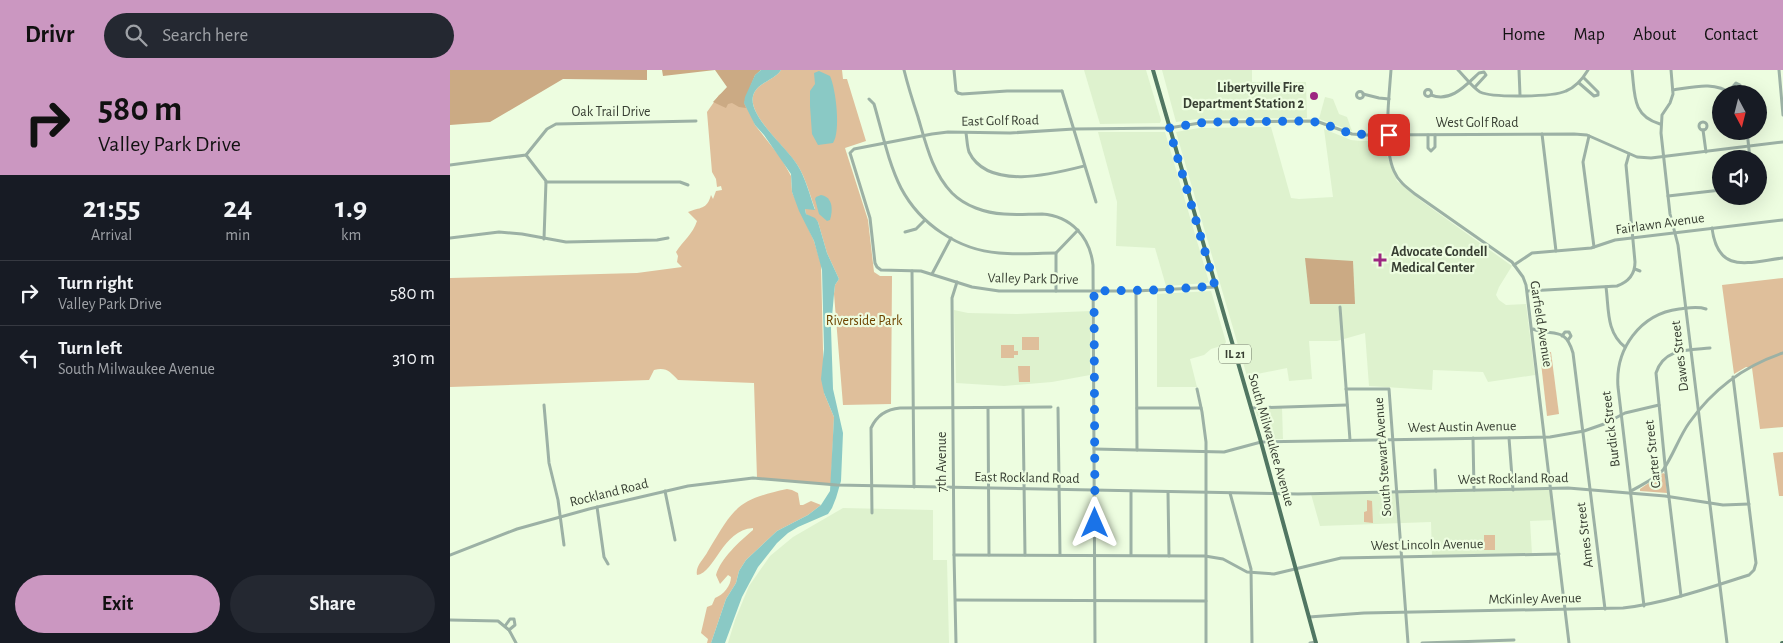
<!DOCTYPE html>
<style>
:root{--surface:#171b24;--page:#242831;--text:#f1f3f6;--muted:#9ea1a6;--line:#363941;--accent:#cb97c1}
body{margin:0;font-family:"Alegreya Sans",sans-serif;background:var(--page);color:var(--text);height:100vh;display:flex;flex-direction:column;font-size:19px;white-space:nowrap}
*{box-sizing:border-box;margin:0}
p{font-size:16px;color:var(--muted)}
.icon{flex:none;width:28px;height:28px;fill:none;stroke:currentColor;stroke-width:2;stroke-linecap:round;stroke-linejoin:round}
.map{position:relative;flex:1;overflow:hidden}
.side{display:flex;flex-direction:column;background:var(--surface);width:450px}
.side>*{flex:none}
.hud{background:#cb97c1;color:#111;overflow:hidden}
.needle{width:32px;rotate:173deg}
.tools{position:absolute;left:1262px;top:15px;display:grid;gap:10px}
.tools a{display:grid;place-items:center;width:55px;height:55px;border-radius:50%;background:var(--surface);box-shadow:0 5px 20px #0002;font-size:25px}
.pin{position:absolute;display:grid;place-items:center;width:42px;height:42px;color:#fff;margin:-21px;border-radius:10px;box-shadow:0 2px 8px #0006}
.me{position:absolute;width:55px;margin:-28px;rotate:0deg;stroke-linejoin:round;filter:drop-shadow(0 0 4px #0008)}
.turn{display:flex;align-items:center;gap:18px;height:105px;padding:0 15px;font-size:22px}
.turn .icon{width:65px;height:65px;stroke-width:2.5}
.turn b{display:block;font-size:35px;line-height:42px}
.eta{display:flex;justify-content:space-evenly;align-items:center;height:85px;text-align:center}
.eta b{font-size:30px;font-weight:600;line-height:35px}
.primary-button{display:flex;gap:10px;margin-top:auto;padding:10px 15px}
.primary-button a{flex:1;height:58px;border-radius:30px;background:var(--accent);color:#111;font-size:20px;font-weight:600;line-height:58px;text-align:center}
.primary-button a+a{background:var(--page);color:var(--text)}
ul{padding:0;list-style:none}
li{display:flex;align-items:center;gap:15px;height:65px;padding:0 15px;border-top:1px solid var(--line)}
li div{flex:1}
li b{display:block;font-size:19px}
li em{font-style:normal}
header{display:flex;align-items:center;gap:30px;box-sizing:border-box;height:70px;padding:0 25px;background:var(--accent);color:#111}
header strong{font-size:24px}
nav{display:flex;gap:28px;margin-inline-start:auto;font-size:18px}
.search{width:350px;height:45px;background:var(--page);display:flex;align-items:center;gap:12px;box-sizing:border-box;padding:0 18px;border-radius:28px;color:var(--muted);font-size:19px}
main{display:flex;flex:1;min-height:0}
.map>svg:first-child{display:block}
.built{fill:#def2ce}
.green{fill:#dfbf9b}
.forest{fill:#cbaa84}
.water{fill:#8ac9c5}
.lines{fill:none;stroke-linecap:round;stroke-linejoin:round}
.minor{stroke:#9cb1a5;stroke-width:3}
.major{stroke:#507662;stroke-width:4}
.route{stroke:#1a73e8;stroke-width:9;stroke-dasharray:0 16.2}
.poi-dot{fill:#9c2681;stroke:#edfde0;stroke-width:2}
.labels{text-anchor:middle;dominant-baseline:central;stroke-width:4.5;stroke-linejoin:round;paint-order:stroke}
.shield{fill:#edfde0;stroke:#6e7867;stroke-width:1}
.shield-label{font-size:12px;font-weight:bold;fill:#383f33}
.poi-label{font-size:14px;font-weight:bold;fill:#383f33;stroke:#edfde0;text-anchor:end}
.street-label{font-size:14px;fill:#383f33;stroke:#edfde0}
.park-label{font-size:14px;fill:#6e4400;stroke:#edfde0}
</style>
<header>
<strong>Drivr</strong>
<div class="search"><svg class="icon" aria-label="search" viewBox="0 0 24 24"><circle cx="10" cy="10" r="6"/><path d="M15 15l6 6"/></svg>Search here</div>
<nav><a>Home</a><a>Map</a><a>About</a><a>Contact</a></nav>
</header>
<main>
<section class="side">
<div class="hud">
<div class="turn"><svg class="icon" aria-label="right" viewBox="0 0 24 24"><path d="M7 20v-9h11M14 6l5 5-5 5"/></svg><div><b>580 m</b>Valley Park Drive</div></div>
</div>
<div class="eta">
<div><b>21:55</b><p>Arrival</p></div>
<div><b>24</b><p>min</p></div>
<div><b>1.9</b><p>km</p></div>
</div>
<ul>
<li><svg class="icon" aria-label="right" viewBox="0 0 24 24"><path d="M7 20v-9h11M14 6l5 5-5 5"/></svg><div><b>Turn right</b><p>Valley Park Drive</p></div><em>580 m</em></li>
<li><svg class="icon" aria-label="left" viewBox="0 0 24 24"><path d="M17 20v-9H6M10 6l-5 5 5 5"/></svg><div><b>Turn left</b><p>South Milwaukee Avenue</p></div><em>310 m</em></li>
</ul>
<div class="primary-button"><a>Exit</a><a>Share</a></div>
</section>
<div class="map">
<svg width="1333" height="573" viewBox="0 0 1333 573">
<rect width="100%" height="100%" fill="#edfde0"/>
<g class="built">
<polygon points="634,0 696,0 711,50 710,53 650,54"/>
<polygon points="712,0 802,0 802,12 856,12 857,48 747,49 726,52"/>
<polygon points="875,27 883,29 889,44 897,47 902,61 869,49"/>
<polygon points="821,57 841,128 849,129 883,127 874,59 901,70 911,71 935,71 937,86 947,111 970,130 1062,196 1049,217 1046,225 1049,230 1056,235 1076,234 1085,305 1038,312 1033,302 983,300 982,320 919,316 915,263 887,271 859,271 862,309 839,311 837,298 797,306 726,62 749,58"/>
<polygon points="648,62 715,62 759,212 757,213 716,216 705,178 666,176 667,132"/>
<polygon points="761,221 776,272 774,275 761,279 754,285 740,289 747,317 707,317 707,224"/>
<polygon points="504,240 518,243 567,244 641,241 640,305 602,312 554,316 506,313"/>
<polygon points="832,338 833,369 816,369 805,339"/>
<polygon points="1100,419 1104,450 1080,451 1082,484 982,486 981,452 870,456 861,424"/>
<polygon points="393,438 483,440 483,490 497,490 499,573 278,573 285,550 299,516 320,486 343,467"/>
</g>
<g class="green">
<path d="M311 0 305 5 295 27 305 55 331 88 341 106 342 122 364 171 371 194 374 323 384 347 381 415 307 408 304 313 228 310C220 302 217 297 204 300L199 310 0 317V208L187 203 232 197 227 192 228 186 226 182C233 171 243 164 247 151L238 142C250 137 257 140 261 125L263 129 266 121 272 120 271 116 267 117 266 109 262 102 257 42 269 25Z"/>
<path d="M331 0H392L393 9H397L416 71 395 78 418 150 424 202 430 206H442L441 334 393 335 384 224 385 215 389 209 377 183 368 152 356 144 355 139H365C360 125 356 109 348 96 337 78 298 46 303 26 307 12 324 11 331 0Z"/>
<polygon points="1333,208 1333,357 1310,359 1302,298 1296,297 1284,304 1272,215"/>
<rect x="572" y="267" width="17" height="13"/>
<polygon points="551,275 564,275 564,281 568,281 568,285 564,285 564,288 551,288"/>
<polygon points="1101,282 1109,344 1097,346 1090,284"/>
<polygon points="568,296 580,296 580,312 569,312"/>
<polygon points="1333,382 1333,426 1329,426 1323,383"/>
<polygon points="1213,403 1215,404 1217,423 1190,421 1190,419"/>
<path d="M337 419 342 420 348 423 350 435H353L361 431 371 435 358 445 327 461 296 490 289 501 286 513 276 529 261 573H257L258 569 251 563 257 537 262 535 265 528C273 525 281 516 281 507L278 505 270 514 266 505C271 488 289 472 303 460V458C272 460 265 503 247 505 245 496 254 489 258 481 284 438 286 430 337 419Z"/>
<polygon points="917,430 922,431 923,453 914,452 914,442 917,441"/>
<rect x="1034" y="465" width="11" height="15"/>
</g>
<g class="forest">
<polygon points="0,0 197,0 197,10 113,9 40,52 0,55"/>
<polygon points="212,0 311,0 305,5 294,33 296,38 289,37 282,33 278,34 276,38 263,32 277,17 265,0 213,6"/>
<polygon points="855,188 903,191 905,234 860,234"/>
</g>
<g class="water">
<path d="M311 0H331C324 11 307 12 303 26 298 47 338 78 348 96 356 109 360 126 365 140L355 139 356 144 365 148 368 152 377 183 389 209 385 215 384 224 381 258 383 319 393 363 391 411 386 428 382 438 378 444 348 457 338 463 327 473 308 497 292 527 275 573H261L276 529 286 513 289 501 296 490 327 461 358 445 371 435 380 421 384 347 374 323 371 309 374 279 372 200 364 171 349 141 342 122 341 104 314 65 305 55 294 33 295 27 305 5Z"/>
<path d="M369 1 380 6C386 19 391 62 383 73L368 75 362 64 360 36V21L365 14 364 3Z"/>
<path d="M371 125C383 127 383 140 380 150L377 151 369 144 365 129 366 127Z"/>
</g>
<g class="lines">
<g class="minor">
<path d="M454 0C458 16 463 32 468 47 476 74 482 102 502 123 515 136 535 143 554 144 566 145 579 144 592 144 621 146 640 167 643 195L645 573"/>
<polyline points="504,0 506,21 508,23"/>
<path d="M941 0C939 27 933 77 944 101 948 111 956 117 965 124L1062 192 1073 207 1076 215 1119 573"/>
<path d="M1008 0C1015 7 1022 17 1030 22 1043 28 1103 27 1116 21 1126 17 1132 10 1138 0"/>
<polyline points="1069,0 1070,25"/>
<path d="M1182 0C1185 25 1182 46 1210 54"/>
<polyline points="1221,0 1223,24 1220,33 1212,45 1211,63 1220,144 1228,175 1277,573"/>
<polyline points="1329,0 1333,45"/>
<polyline points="1129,13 1144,26 1148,25 1148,22 1134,8"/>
<circle cx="978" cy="23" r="3.5"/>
<path d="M1223 20C1244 17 1264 11 1282 24"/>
<polyline points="612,21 646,132"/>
<polyline points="1279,21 1286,13 1290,15 1285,24"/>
<circle cx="910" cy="25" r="3.5"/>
<polyline points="508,23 512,24 557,21 612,21"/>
<polyline points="913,24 929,28 939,29"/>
<path d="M981 25C1001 33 1016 15 1029 3L1034 2 1036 5 1025 17"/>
<path d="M419 29 424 34C432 61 438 92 451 118 470 154 508 180 549 183 568 185 587 183 606 183"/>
<circle cx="1253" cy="56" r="4"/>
<polyline points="1253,60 1256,82"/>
<polyline points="1297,61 1300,89"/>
<path d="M516 63C517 69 517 76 519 82 538 121 603 104 634 96"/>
<polyline points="1092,64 1106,181"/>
<polyline points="978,65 978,78 981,81 985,77 985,65"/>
<polyline points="1139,66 1133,92 1144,177"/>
<polyline points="76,85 96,111 94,169"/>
<polyline points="0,95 76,85 97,59 106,54 246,51"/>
<polyline points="96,112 230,112 238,115"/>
<polyline points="1218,126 1271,120"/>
<path d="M1262 158C1268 205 1298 192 1333 188"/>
<polyline points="455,162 466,159 475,150"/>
<polyline points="0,168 49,162 72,164 116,172 207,170 218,168"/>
<polyline points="1064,195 1082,183 1141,178 1165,170 1333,150"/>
<polyline points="1185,199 1190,201"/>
<polyline points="462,201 464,417"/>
<polyline points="482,204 501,168"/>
<polyline points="765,217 686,221 549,221 522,217 471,201 431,200 427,197 425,193 420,148 400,83 404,79 482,64 498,62 560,63 624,59 719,58 756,52 866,51 902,64 915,65 1124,64 1137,65 1187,87 1201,88 1333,72"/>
<path d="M1156 217C1159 239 1156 262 1175 277"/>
<polyline points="606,221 606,183 628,160"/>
<polyline points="686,221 687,380"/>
<path d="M1078 221 1167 216C1178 212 1185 204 1185 192L1176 95 1179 84"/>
<polyline points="890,237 900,370"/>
<path d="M1083 259C1102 267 1115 255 1123 283L1155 539"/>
<polyline points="1112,266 1115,262 1119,262 1121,266 1118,270"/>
<polyline points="747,319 752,342 756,372 756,573"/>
<polyline points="896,319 939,319 958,573"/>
<polyline points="94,335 99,393 108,430 114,475"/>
<polyline points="538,338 539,485"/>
<polyline points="573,338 575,485"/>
<polyline points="608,338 610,485"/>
<polyline points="687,338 751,338"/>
<polyline points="801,338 897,335"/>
<polyline points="1023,368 1024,420"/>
<polyline points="1059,368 1063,420"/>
<polyline points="644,379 774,382 811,372 1100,367 1134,361 1154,354 1175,343 1209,335"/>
<polyline points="985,400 986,421"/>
<polyline points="215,421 225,470"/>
<polyline points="681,421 681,485"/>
<path d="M1181 421C1191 415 1205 409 1213 400 1223 386 1229 367 1239 353 1263 319 1294 296 1333 283"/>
<polyline points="718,422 719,486"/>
<polyline points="780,423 801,499 802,573"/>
<polyline points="147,437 154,487 158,494"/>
<path d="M422 443 421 358C427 345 437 339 450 338L601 337"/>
<polyline points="0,485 67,459 139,439 238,416 303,408 387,415 848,424 1118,418 1215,426 1273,435 1299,434"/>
<polyline points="504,485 755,486 773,489 797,502 824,504 891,488 1109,484"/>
<path d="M1231 526 1215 395 1206 303C1214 278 1238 280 1260 278"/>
<polyline points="506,530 756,531"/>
<path d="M1194 536 1168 317C1165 279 1190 244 1229 239 1239 238 1247 236 1256 239"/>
<path d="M859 547 914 543 1173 538C1216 533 1258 518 1299 505L1304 500 1306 493 1283 307"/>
<polyline points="0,550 48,551 59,560 66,573"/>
<polyline points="55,556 60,549 64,549 65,555 59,560"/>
<polyline points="506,573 504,485 502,228 507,212"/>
<polyline points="860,573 866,572"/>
<polyline points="972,573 1064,570"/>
</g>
<g class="major">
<polyline points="703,0 811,372 866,573"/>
<polyline points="1332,573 1333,573"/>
</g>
</g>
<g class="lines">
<polyline class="route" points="645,453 644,221 710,220 765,216 719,58 756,52 860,51 871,53 902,64 939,65"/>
</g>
<g class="poi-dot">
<circle cx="864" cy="26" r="5"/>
<path d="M927.5 182.5h5v5h5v5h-5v5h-5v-5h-5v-5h5z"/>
</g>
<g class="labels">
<rect class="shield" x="769" y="274.5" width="32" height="19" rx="4"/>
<g class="shield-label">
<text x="785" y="284">IL 21</text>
</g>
<g class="poi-label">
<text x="854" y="18">Libertyville Fire<tspan x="854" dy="16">Department Station 2</tspan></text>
<text x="941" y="182" text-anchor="start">Advocate Condell<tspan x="941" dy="16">Medical Center</tspan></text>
</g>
<g class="street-label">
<text x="161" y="42">Oak Trail Drive</text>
<text transform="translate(550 51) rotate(-1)">East Golf Road</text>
<text x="1027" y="53">West Golf Road</text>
<text transform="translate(1210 154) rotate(-8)">Fairlawn Avenue</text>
<text transform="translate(583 209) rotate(1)">Valley Park Drive</text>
<text transform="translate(1091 254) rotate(81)">Garfield Avenue</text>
<text transform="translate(1230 286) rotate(-97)">Dawes Street</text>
<text transform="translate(1012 357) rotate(-1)">West Austin Avenue</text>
<text transform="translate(1161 359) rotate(-97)">Burdick Street</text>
<text transform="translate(821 370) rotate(74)">South Milwaukee Avenue</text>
<text transform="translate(1203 384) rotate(-96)">Carter Street</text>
<text transform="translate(933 387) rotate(-94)">South Stewart Avenue</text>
<text transform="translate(492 392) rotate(-90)">7th Avenue</text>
<text transform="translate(577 408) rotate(1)">East Rockland Road</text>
<text transform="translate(1063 409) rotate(-1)">West Rockland Road</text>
<text transform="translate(159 423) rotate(-14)">Rockland Road</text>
<text transform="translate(1135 465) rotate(-97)">Ames Street</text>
<text transform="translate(977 475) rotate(-1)">West Lincoln Avenue</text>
<text transform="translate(1085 529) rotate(-1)">McKinley Avenue</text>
</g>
<g class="park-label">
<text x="414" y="251">Riverside Park</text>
</g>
</g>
</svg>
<div class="tools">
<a><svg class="needle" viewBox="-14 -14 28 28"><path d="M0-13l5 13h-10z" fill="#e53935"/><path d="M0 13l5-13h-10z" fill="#9ea1a6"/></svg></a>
<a><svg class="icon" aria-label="sound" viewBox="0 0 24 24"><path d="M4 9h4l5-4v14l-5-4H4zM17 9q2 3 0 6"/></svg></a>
</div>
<div class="pin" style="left:939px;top:65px;background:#d93025"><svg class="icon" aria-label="arrive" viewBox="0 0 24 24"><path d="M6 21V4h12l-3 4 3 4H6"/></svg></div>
<svg class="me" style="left:645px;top:453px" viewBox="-20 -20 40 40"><path d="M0-17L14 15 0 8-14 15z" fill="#1a73e8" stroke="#fff" stroke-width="4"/></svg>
</div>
</main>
